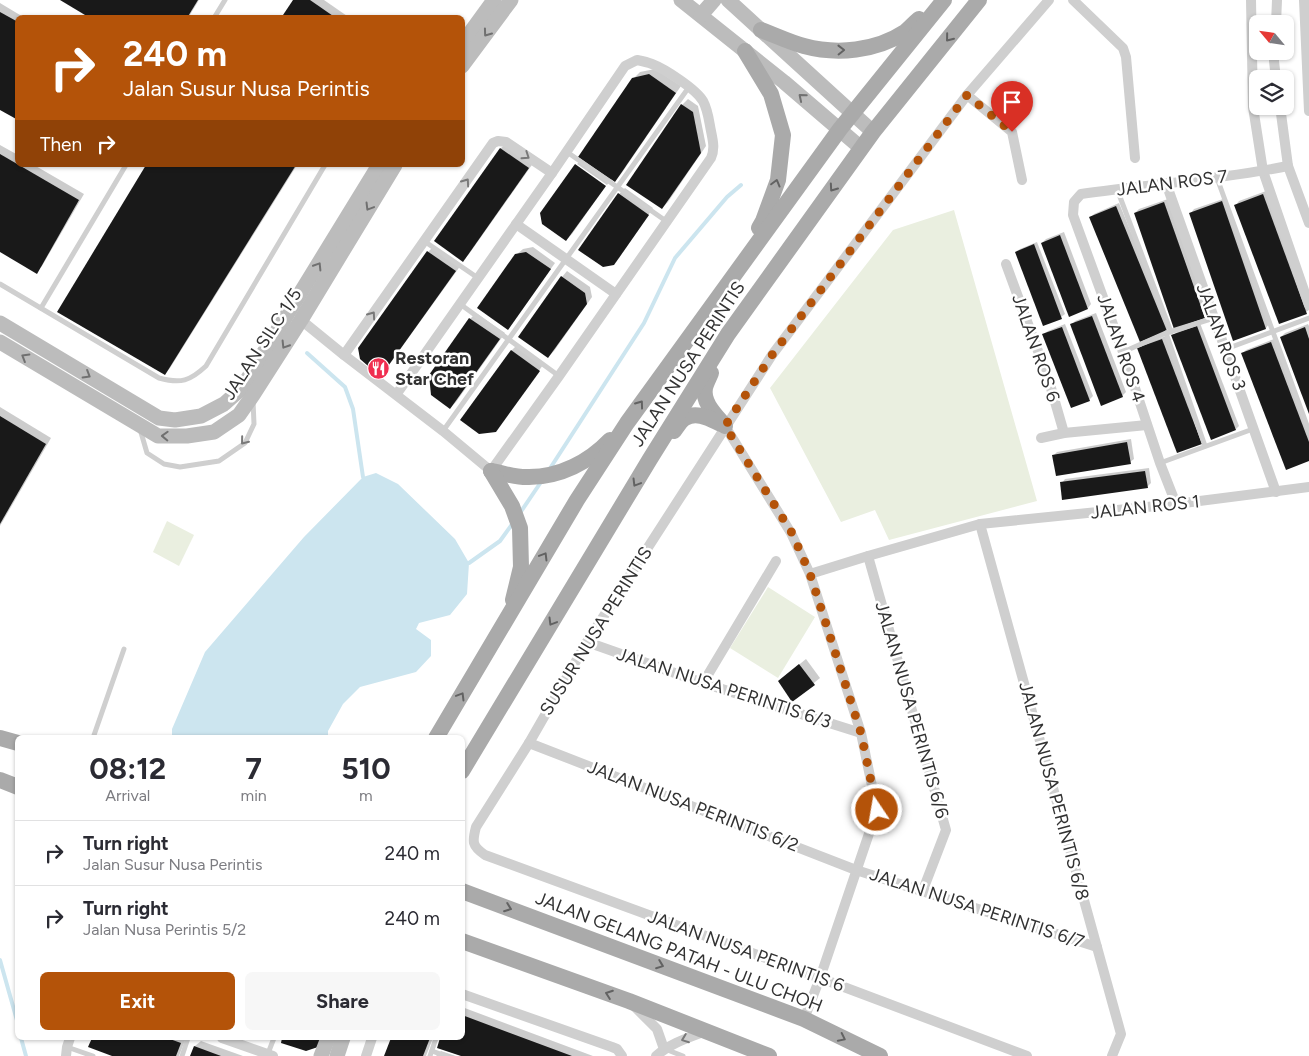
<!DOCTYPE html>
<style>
:root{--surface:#fff;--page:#f7f7f7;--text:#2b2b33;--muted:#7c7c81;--line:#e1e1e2;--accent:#b45309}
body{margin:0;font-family:Figtree,sans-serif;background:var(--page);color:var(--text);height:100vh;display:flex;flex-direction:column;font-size:19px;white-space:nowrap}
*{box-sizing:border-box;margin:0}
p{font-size:16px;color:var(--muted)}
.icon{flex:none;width:28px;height:28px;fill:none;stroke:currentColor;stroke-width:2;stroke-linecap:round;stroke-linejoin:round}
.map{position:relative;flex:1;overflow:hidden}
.drawer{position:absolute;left:15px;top:735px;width:450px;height:305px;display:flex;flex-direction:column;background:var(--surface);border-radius:8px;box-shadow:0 1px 4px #0004}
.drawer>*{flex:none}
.guide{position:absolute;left:15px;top:15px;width:450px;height:152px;border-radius:8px;box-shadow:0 1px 4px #0004;background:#b45309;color:#fff;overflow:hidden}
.needle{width:32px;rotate:299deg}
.fabs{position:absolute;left:1249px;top:15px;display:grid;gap:10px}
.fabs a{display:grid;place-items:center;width:45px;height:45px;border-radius:8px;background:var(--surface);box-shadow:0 1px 4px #0004;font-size:25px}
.pin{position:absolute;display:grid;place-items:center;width:42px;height:42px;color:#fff;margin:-51px -21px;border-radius:50% 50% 50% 0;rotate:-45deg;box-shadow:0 0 5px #0007}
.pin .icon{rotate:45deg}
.me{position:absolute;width:55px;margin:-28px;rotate:348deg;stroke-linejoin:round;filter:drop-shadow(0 0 4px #0008)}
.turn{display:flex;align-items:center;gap:18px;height:105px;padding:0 25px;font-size:22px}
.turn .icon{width:65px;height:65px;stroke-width:2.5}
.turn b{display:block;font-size:35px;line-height:42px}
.then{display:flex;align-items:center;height:48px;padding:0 25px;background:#0003;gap:10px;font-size:19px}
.eta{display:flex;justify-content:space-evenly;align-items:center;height:85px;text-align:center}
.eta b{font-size:30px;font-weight:700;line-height:35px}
.button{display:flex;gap:10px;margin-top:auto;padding:10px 25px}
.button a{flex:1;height:58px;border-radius:8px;background:var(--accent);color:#fff;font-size:20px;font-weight:700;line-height:58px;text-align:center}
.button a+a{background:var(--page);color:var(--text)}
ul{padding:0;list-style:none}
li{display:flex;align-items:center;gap:15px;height:65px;padding:0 25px;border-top:1px solid var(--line)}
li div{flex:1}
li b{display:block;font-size:19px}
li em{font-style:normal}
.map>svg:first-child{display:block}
.green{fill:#eaefe0}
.water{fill:#cce5ef}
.shadow{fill:#0003}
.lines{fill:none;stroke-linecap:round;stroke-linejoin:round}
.stream{stroke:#cce5ef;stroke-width:4}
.building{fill:#191919}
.lane{stroke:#cfcfcf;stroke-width:5}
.street{stroke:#cfcfcf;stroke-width:10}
.secondary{stroke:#bcbcbc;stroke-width:15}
.primary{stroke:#aaa;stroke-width:16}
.oneway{stroke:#707070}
.oneway2{stroke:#626262}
.oneway3{stroke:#797979}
.route{stroke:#b45309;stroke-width:9;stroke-dasharray:0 16.2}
.labels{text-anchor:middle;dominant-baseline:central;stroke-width:5;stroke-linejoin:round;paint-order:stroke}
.street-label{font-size:18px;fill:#323232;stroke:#fff}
.poi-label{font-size:18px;font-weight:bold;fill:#323232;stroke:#fff;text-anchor:start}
</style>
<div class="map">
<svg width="1309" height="1056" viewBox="0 0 1309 1056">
<rect width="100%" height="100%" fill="#fff"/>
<g class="green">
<polygon points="954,210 1037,501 889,540 875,510 841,522 770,388 893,230"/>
<polygon points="167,521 194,535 179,566 153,552"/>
<polygon points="768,587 815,617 778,678 730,648"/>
</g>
<polygon class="water" points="376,473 398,484 455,539 469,563 467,594 450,615 419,623 416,629 431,640 431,656 416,672 360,687 343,704 328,731 328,737 172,737 172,729 205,652 304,537 363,477"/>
<g class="shadow">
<polygon points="62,0 199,0 188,18 92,18"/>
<polygon points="294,0 324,0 350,18 283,18"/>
<polygon points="0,3 25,18 18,18 18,119 0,109"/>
<polygon points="655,69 681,86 621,174 615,180 612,178 607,185 577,164 583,158 633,79 640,72"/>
<polygon points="688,99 698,106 706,146 668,202 662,208 682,105"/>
<polygon points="507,143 534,162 469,254 463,260 436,240 501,148"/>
<polygon points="0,145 18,155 18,165 34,165 84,194 42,266 36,272 0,251"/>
<polygon points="147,165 297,165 170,368 165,374"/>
<polygon points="575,166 605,187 572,234 566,240"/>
<polygon points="625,188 653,208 619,258 613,264 619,194"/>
<polygon points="1266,191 1309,310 1306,312 1236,205 1239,201"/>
<polygon points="1226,198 1269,324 1266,328 1234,339 1191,213 1194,209"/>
<polygon points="1168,199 1208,313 1204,317 1135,213 1139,209"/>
<polygon points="1119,203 1170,326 1166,330 1091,217 1094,214"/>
<polygon points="1064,232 1091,304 1088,308 1042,243 1046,239"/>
<polygon points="1037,242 1065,314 1061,317 1016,252 1020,249"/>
<polygon points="434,246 461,265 391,362 385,368 359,348 428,252"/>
<polygon points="533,247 555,263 513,322 516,255 523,249"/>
<polygon points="567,271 590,287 592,297 554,351 548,357 562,277"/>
<polygon points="476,313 505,333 456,402 450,408 470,319"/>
<polygon points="1096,313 1126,392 1122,396 1072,325 1075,321"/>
<polygon points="1200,323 1239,426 1236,429 1173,336 1177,332"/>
<polygon points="1065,324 1093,396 1089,400 1044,334 1048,331"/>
<polygon points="1308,324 1309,326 1309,411 1281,337 1285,333"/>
<polygon points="1166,336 1201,442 1142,345"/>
<polygon points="1274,339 1309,430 1309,460 1242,354 1246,350"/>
<polygon points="517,345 543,365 498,427 462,420 512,350"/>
<polygon points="0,407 51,438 0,526"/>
<polygon points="1131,439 1134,459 1130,462 1054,455 1057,452"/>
<polygon points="1149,468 1151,483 1147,487 1062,483 1065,479"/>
<polygon points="806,659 820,678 793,700 785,676"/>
<polygon points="462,1007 593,1056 464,1056 438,1047 442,1038 462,1038"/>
<polygon points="93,1038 186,1038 179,1056 116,1056 89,1046"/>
<polygon points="284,1038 327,1038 282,1042"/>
<polygon points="392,1038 433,1038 426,1056 385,1056"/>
<polygon points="201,1041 243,1056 191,1056 195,1046"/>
<polygon points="441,1051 456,1056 436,1056"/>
</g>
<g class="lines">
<g class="stream">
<polyline points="307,353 345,387 353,409 363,477"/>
<polyline points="549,470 644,323 675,258 727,197 741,185"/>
<polyline points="520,513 541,482"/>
<polyline points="469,563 500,541 513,523"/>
<polyline points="0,960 18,1024"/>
<polyline points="21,1038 26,1056"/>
</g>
</g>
<g class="building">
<polygon points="60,0 198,0 187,18 90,18"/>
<polygon points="293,0 310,0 336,18 281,18"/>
<polygon points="0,12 18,22 18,120 0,110"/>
<polygon points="649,74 676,93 615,182 578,157 632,78"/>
<polygon points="681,104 693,112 701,153 662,209 626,185"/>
<polygon points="500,148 529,168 463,262 434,241"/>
<polygon points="0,154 79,200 37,274 0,252"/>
<polygon points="575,164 606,186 566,241 542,224 540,213"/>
<polygon points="146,165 296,165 165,375 57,312"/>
<polygon points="618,193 649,215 614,265 603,267 578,250"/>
<polygon points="1263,194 1307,314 1279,324 1234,205"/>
<polygon points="1222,201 1266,329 1233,341 1189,213"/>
<polygon points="1164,202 1205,318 1174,329 1134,213"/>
<polygon points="1116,206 1167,331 1140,342 1089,217"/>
<polygon points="1060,235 1088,309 1069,317 1041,243"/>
<polygon points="1034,244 1062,319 1043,326 1015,252"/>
<polygon points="427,251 456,271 386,369 375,372 360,359 358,348"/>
<polygon points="526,252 551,269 508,330 477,308 515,254"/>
<polygon points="561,276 585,293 587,304 548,358 518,337"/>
<polygon points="1092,316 1123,397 1101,406 1070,324"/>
<polygon points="469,318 500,339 450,409 431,395 429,375"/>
<polygon points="1197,326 1236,430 1211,440 1171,335"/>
<polygon points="1062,327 1090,401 1071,408 1042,334"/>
<polygon points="1305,327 1309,339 1309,414 1280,337"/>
<polygon points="1162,339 1202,444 1177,453 1137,348"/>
<polygon points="1271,342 1309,442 1309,461 1286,470 1241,353"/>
<polygon points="511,350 540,371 496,432 479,434 460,420"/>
<polygon points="0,416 46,444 0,524"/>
<polygon points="1127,442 1131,464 1056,476 1052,455"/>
<polygon points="1145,471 1148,488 1062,500 1060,482"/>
<polygon points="799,664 815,685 792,702 778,681"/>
<polygon points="462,1015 572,1056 461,1056 437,1048 440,1038 462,1038"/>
<polygon points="92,1038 167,1038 181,1043 176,1056 112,1056 88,1047"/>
<polygon points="282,1038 324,1038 321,1046 306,1051 281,1043"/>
<polygon points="391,1038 430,1038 423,1056 384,1056"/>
<polygon points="194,1046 221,1056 190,1056"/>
</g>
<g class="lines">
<g class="lane">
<polyline points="214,18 225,0"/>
<polyline points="567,152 666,221"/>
<polyline points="1217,178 1309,431"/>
<polyline points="1117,189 1171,332"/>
<polyline points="424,241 478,278"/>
<path d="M0 284 159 378C181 384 190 381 206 366L325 165"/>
<polyline points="460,304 559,376"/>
<polyline points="41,308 126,165"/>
<polyline points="1166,333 1205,446"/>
<polyline points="1226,349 1309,318"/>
<polyline points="1123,352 1166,333 1214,318"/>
<polyline points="140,429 147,453 164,464 180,467 219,461 245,443 254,424 253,401"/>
<polyline points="443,431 689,87"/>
<polyline points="1160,463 1253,429"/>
<polyline points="93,738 124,649"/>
<polyline points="67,1047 93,1056"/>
<polyline points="665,1049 683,1056"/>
<polyline points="432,1051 446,1056"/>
<polyline points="182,1056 188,1038"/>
<polyline points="267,1056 274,1038"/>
<polyline points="430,1056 436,1038"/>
</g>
<g class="street">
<polyline points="1073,0 1123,48 1126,57 1135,158"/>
<polyline points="1251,0 1253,107 1263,171 1309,305"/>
<polyline points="1304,0 1309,111"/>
<polyline points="1276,24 1277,0"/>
<polyline points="1275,51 1274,61 1276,79"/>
<polyline points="967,95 1012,132 1022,180"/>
<polyline points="1280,106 1288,166 1309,223"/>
<polyline points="1166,183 1276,492"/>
<polyline points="516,224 616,294"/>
<polyline points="1006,264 1049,381 1064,433"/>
<path d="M301 320 344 355 443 431 491 471 559 376 711 158C715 149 713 141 711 131 709 121 708 110 703 101 696 89 665 69 652 64 647 62 642 61 637 60L625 66 552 173 396 395"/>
<polyline points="344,355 493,143 498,141 506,142 552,173"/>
<polyline points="725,426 791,533 810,574 861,733 877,810 820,978 804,1019"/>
<polyline points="1041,438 1064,433 1147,425"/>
<path d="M1176 504 1160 463 1123 352 1073 215 1074 202 1081 194C1150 184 1219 180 1288 166"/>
<polyline points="980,524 1121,1034 1112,1056"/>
<polyline points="868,556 946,830 923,890"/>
<polyline points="810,574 868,556 980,524 1176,504 1309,487"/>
<polyline points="587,642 703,683 861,733"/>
<polyline points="703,683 776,561"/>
<polyline points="529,743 856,870 1097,947"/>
<polyline points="462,994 612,1047 617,1049 622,1056"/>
<polyline points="634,1006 657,1029 664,1049"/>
<polyline points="222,1038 273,1056"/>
<polyline points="66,1056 67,1047 70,1038"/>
<polyline points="366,1056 372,1038"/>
<path d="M656 1056C671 1043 688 1038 706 1031"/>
<path d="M1027 1056 820 978 485 855C472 846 472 842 476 827L529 743 587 642 772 355 967 95 1049 0"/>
</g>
<g class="secondary">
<polyline points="681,0 784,82 861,148"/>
<polyline points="728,0 873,132"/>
<polyline points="701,15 714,0"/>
<polyline points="462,44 494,0"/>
<polyline points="462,66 511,0"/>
<polyline points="0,323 159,418 175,420 201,416 224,404 242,388 379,165"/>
<polyline points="0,342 158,436 187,436 214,432 239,415 253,395 301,320 395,165"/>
<polyline points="321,1056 328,1038"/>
<polyline points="337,1056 343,1038"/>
</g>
<g class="primary">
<path d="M761 30C775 35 789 42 804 46 837 55 876 51 905 32 910 28 914 23 919 19"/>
<polyline points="745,51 771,94 783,135 778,180 763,221 759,228"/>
<path d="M711 373C709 378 706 383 705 388 702 403 717 416 725 426"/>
<path d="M674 431C677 427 681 420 685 418 697 411 710 419 721 424"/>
<path d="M491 471C503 473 517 478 529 477 560 477 589 462 610 440"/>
<polyline points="491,471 512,506 520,528 521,567 513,600"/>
<polyline points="0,738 18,743"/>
<polyline points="436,738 577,500 627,423 840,129 944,0"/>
<polyline points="462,771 650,459 728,334 873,132 979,0"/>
<polyline points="0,780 18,787"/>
<polyline points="462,891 804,1019 880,1056"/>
<polyline points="462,941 629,1001 769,1056"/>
</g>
</g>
<defs><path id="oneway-chevron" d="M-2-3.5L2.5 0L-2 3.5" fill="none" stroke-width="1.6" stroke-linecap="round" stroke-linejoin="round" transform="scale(1.25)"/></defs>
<g class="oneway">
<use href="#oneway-chevron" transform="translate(487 33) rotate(126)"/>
<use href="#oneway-chevron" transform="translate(802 97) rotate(-140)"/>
<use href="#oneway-chevron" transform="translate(369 207) rotate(121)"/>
<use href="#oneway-chevron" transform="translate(318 266) rotate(-58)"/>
<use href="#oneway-chevron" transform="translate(285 345) rotate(122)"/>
<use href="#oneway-chevron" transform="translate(25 357) rotate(-149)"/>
<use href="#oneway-chevron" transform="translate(87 375) rotate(31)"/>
<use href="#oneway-chevron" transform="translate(165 436) rotate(-178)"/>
</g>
<g class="oneway2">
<use href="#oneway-chevron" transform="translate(949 38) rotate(129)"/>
<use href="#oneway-chevron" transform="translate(841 50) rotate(-1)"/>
<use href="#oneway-chevron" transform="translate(776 183) rotate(-75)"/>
<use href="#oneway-chevron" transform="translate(833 188) rotate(125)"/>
<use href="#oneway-chevron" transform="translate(640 404) rotate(-54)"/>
<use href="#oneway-chevron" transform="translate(636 483) rotate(121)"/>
<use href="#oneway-chevron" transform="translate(544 556) rotate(-59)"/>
<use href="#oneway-chevron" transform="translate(552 622) rotate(121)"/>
<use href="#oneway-chevron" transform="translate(461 696) rotate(-59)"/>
<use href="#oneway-chevron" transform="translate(508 908) rotate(21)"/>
<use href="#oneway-chevron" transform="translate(660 965) rotate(21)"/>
<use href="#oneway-chevron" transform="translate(609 994) rotate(-160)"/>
<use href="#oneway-chevron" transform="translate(842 1038) rotate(26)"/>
</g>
<g class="oneway3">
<use href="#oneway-chevron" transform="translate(526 156) rotate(34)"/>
<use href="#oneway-chevron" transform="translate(466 182) rotate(-55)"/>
<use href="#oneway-chevron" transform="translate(372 315) rotate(-55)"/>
<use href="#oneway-chevron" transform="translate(244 441) rotate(129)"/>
<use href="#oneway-chevron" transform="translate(685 1039) rotate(159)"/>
</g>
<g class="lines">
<polyline class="route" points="877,810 861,733 810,574 792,533 725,426 772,355 967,95 1012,132"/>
</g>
<defs>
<symbol id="restaurant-disc" viewBox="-11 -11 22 22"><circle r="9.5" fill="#f02e50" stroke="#fff"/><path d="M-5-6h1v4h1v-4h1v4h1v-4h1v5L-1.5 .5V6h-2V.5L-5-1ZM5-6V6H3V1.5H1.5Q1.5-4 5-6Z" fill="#fff"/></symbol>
</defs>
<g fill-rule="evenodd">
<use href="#restaurant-disc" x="366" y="356" width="25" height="25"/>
</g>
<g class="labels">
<g class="street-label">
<text transform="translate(1172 183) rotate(-7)">JALAN ROS 7</text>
<text transform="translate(1221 337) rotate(70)">JALAN ROS 3</text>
<text transform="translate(262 344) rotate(-57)">JALAN SILC 1/5</text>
<text transform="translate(1036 348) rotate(71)">JALAN ROS 6</text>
<text transform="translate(1121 348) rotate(71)">JALAN ROS 4</text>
<text transform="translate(688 364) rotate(-57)">JALAN NUSA PERINTIS</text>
<text transform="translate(1145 507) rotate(-6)">JALAN ROS 1</text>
<text transform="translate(596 631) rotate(-58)">SUSUR NUSA PERINTIS</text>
<text transform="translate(724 688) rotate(18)">JALAN NUSA PERINTIS 6/3</text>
<text transform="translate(912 710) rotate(74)">JALAN NUSA PERINTIS 6/6</text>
<text transform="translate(1054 791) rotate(75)">JALAN NUSA PERINTIS 6/8</text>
<text transform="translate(693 806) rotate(21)">JALAN NUSA PERINTIS 6/2</text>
<text transform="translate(977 908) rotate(18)">JALAN NUSA PERINTIS 6/7</text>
<text transform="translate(746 951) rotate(20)">JALAN NUSA PERINTIS 6</text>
<text transform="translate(679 952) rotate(21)">JALAN GELANG PATAH - ULU CHOH</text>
</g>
<g class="poi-label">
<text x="395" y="358">Restoran<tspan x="395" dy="21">Star Chef</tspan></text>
</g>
</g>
</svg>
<div class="fabs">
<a><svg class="needle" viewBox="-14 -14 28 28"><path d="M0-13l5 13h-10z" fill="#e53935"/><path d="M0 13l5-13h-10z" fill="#7c7c81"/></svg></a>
<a><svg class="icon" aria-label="layers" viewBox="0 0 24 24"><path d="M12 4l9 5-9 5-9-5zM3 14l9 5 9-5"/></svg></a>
</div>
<div class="pin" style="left:1012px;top:132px;background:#d93025"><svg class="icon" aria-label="arrive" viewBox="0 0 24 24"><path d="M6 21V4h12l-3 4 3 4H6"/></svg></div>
<svg class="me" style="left:877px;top:810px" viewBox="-20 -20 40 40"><circle r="17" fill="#b45309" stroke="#fff" stroke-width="3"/><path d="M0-11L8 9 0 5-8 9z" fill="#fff"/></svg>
<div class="guide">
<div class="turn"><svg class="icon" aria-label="right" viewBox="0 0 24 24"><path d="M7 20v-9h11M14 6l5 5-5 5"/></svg><div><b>240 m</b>Jalan Susur Nusa Perintis</div></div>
<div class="then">Then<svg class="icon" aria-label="right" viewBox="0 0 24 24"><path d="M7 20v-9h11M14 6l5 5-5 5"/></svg></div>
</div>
<section class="drawer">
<div class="eta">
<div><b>08:12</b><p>Arrival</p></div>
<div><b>7</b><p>min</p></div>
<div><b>510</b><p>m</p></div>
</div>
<ul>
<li><svg class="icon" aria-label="right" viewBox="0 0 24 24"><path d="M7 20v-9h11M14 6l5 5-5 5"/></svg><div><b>Turn right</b><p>Jalan Susur Nusa Perintis</p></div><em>240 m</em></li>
<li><svg class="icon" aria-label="right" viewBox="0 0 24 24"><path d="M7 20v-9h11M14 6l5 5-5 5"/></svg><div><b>Turn right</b><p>Jalan Nusa Perintis 5/2</p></div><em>240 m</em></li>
</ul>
<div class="button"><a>Exit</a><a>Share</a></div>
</section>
</div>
